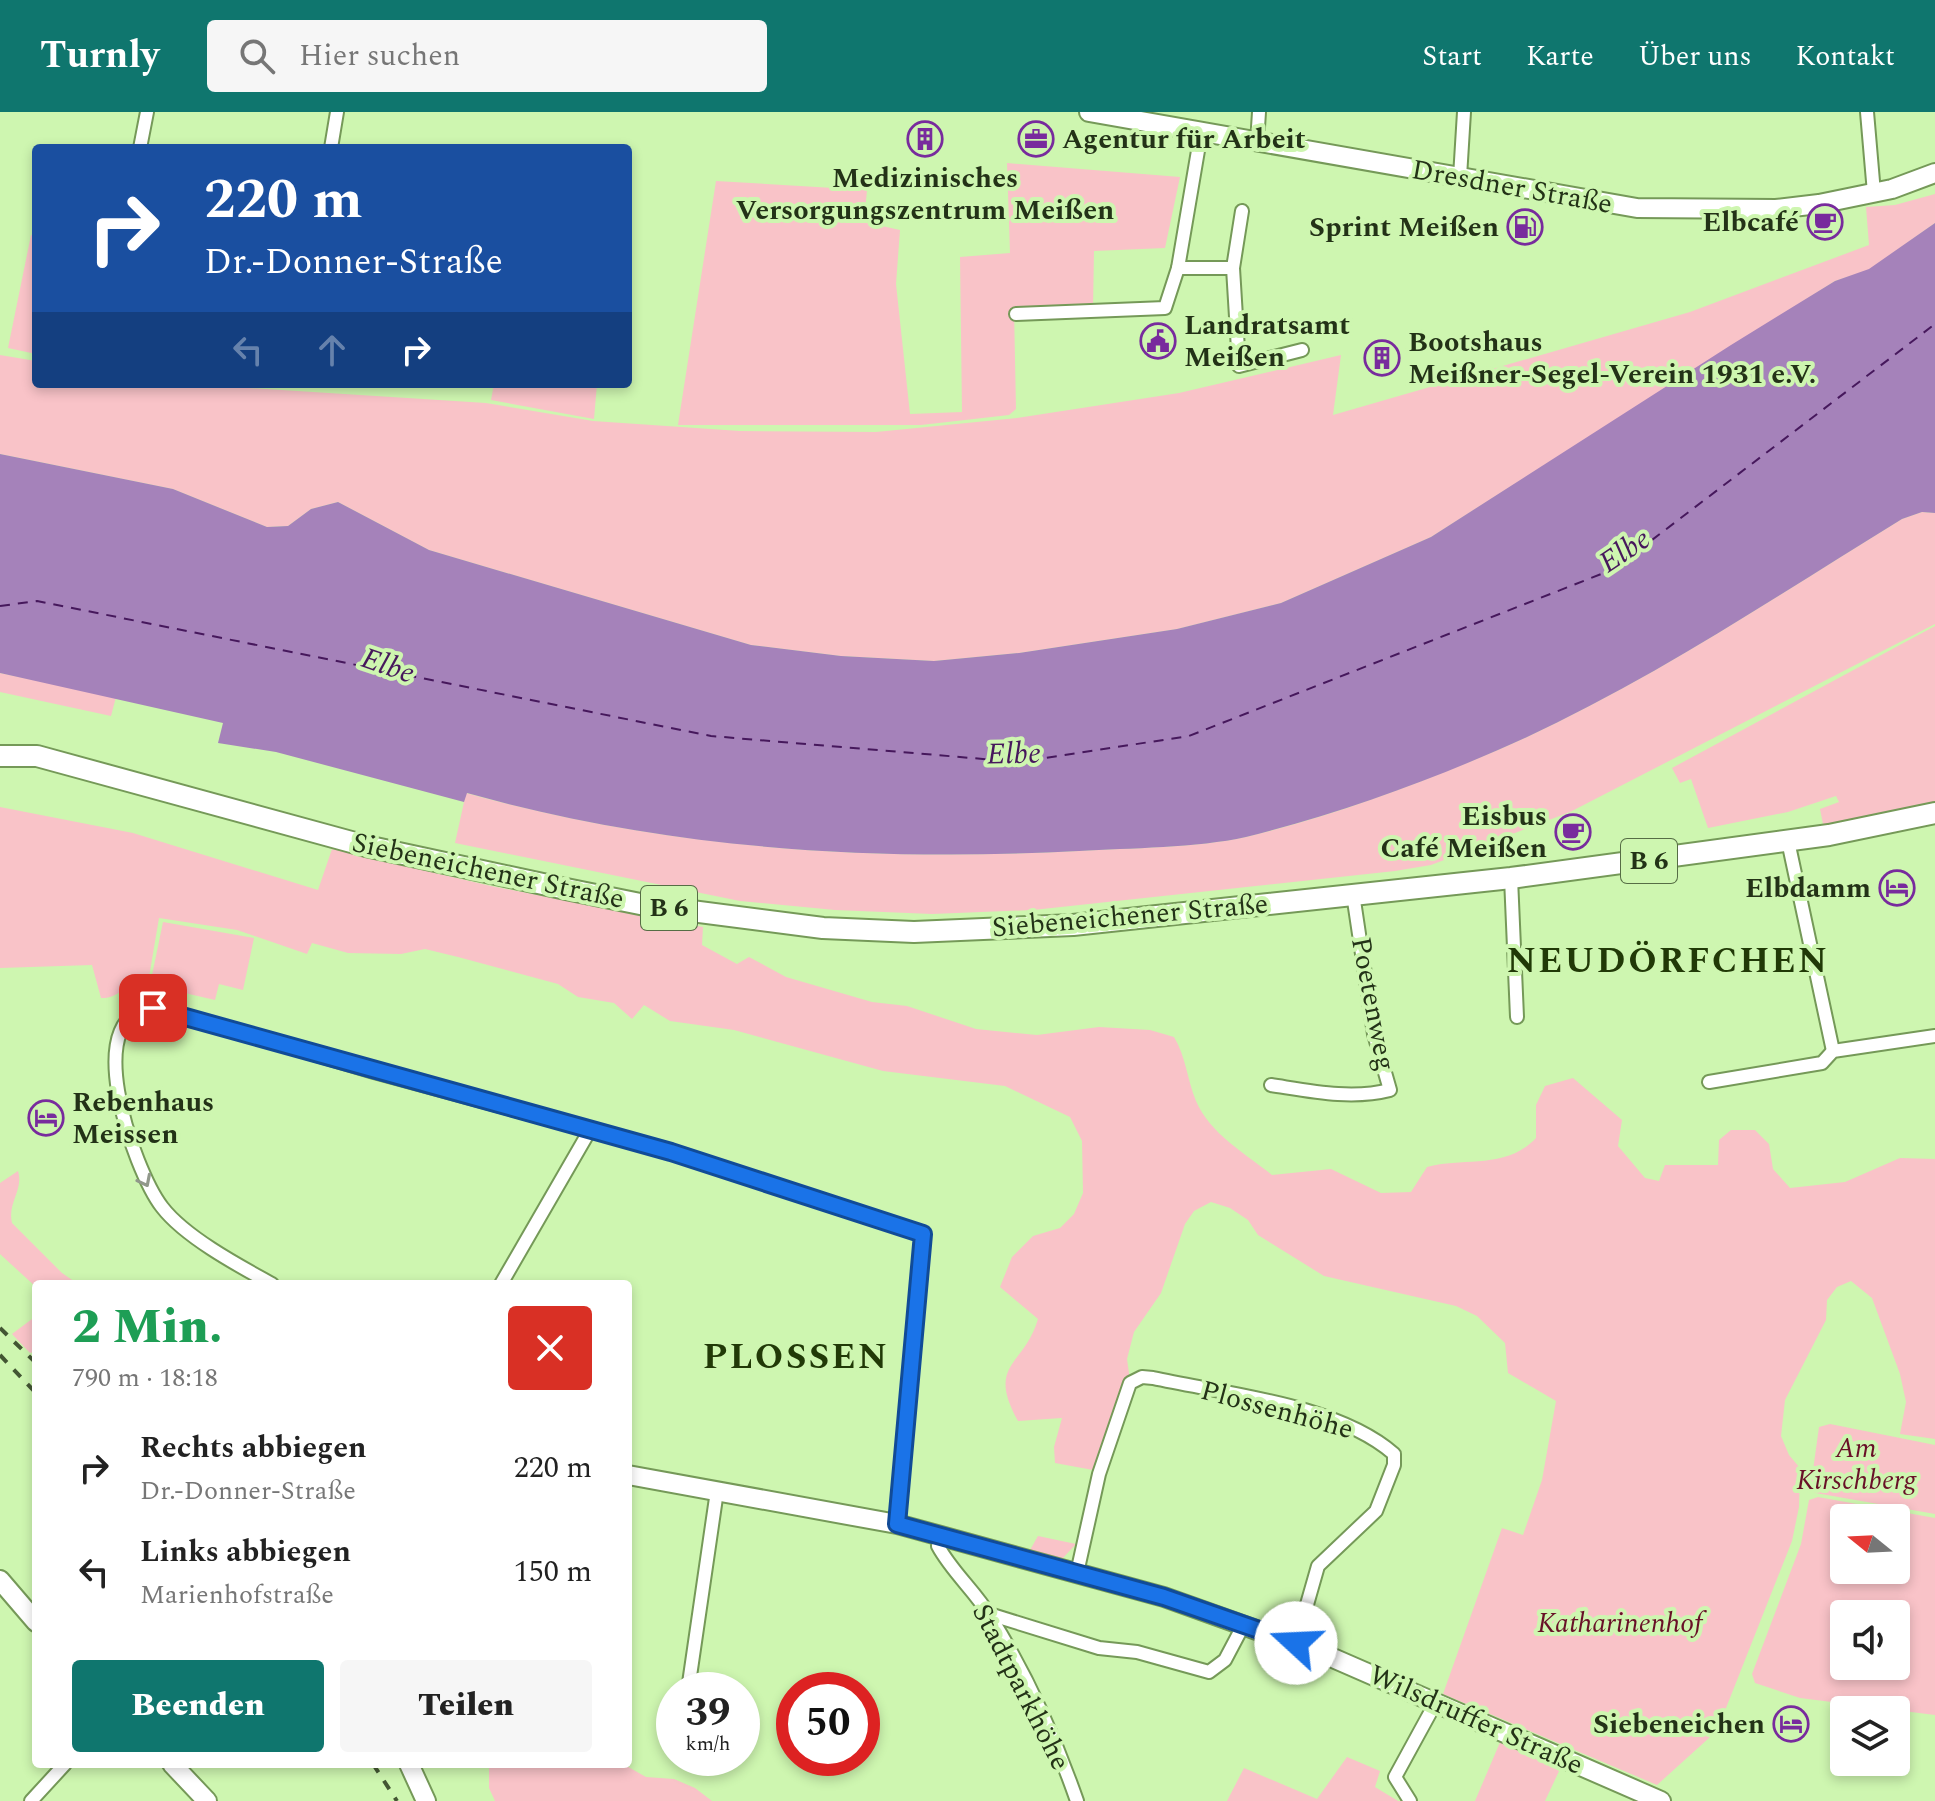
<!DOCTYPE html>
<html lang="de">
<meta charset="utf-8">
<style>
:root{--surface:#fff;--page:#f6f6f6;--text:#222;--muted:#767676;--accent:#0f766e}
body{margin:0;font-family:Spectral,serif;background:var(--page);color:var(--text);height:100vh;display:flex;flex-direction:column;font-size:30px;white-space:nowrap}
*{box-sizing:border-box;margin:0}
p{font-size:26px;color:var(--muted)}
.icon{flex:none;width:44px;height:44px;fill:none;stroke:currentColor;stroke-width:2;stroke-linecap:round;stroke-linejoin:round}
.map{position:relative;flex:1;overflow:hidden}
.panel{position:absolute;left:32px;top:1168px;width:600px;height:488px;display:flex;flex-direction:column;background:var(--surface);border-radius:8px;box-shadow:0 4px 12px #0003}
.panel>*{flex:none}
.hud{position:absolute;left:32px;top:32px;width:600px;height:244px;border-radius:8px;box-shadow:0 4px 12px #0003;background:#1a4fa0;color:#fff;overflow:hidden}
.needle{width:52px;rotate:288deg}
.buttons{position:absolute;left:1830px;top:1392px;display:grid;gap:16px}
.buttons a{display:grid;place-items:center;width:80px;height:80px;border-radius:8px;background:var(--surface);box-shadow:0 4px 12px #0003;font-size:40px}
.speed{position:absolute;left:656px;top:1560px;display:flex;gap:16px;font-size:40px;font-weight:700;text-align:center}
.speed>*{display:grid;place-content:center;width:104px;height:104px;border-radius:50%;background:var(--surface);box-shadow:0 4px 12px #0003;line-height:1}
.speed small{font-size:20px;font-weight:400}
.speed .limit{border:12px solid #d22;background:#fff;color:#111}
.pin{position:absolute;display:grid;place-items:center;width:68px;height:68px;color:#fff;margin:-34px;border-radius:16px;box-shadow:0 4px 12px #0006}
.me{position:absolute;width:88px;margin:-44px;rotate:290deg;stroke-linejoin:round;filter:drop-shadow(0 0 6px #0008)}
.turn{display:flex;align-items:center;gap:28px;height:168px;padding:0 40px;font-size:36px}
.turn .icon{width:104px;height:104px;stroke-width:2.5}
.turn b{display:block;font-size:56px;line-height:68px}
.lanes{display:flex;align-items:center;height:76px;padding:0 40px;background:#0003;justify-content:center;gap:40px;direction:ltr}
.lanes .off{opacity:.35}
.round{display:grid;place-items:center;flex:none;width:84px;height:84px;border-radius:8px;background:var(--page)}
.overview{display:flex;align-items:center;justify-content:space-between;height:136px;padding:0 40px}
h1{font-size:48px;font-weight:800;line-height:60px;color:#1e9e55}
.primary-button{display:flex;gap:16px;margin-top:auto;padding:16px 40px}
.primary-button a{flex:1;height:92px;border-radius:8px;background:var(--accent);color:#fff;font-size:32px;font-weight:800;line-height:92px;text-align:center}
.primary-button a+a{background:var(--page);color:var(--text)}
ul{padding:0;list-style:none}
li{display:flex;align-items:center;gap:24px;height:104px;padding:0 40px}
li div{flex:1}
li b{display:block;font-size:30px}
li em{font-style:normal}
header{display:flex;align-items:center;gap:48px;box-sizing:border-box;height:112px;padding:0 40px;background:var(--accent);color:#fff}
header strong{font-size:38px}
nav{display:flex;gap:44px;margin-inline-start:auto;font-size:28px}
.search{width:560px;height:72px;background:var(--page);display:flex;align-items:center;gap:20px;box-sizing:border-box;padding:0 28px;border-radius:8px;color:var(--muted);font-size:30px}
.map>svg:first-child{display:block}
.green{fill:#f9c3c8;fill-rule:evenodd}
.water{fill:#a582ba}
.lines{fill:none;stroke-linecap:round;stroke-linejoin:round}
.ferry{stroke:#46185c;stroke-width:2;stroke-dasharray:10 8;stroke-linecap:butt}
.minor-casing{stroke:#759958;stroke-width:16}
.secondary-casing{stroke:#759958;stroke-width:22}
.primary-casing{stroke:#759958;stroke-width:24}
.minor{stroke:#fff;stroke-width:12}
.secondary{stroke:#fff;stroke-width:18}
.primary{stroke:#fff;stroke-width:20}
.rail{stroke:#435633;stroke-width:4;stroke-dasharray:10 10;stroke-linecap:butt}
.oneway{stroke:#91988b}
.route-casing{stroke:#114b97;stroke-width:20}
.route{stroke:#1a73e8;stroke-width:14}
.labels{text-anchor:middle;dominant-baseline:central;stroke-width:8;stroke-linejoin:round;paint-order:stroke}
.shield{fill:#cef6b0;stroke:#566d45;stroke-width:2}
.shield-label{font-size:26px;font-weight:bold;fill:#233217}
.poi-label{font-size:28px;font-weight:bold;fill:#233217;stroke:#cef6b0;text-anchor:end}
.street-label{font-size:28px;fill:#233217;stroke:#cef6b0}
.park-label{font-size:28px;font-style:italic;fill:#681127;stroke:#cef6b0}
.water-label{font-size:30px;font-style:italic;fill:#46185c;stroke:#cef6b0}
.district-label{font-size:36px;font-weight:bold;letter-spacing:2px;fill:#213907;stroke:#cef6b0}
</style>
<header>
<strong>Turnly</strong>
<div class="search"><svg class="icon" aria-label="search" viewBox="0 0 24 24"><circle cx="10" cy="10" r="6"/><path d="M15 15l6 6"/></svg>Hier suchen</div>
<nav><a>Start</a><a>Karte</a><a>Über uns</a><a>Kontakt</a></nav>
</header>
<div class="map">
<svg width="1935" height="1689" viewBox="0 0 1935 1689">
<rect width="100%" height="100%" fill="#cef6b0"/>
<g class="green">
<polygon points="1007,51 1180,65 1165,136 1094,139 1093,196 1014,197 1016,297 1009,303 921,313 678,313 716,69 867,78 864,110 900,118 896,172 910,302 962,300 960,145 1010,141"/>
<polygon points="1935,82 1935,111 1869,158 1835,169 1431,425 1281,491 1177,517 1019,541 934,549 841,544 751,533 429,438 338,390 311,397 288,414 267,415 173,377 0,342 0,243 36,249 36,272 185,272 486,291 593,309 740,319 876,320 1017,306 1179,281 1341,243 1333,303 1690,200 1869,133 1866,95 1895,93"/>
<polygon points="31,123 36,124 36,242 8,236"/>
<polygon points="494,272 597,272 594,307 491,288"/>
<path d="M1922 400 1935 401V512L1570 700 1431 753 1395 759 1033 798 932 802 835 798 740 789 455 731 466 681C666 737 873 750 1079 739 1130 736 1197 736 1246 725 1331 705 1418 672 1498 638 1641 576 1770 488 1902 407Z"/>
<polygon points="1935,514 1935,691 1824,717 1820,697 1839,690 1836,684 1788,700 1708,716 1691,667 1680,671 1672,656"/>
<polygon points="0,561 116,585 111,604 0,580"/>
<path d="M0 695 133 721 318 778 332 737 491 774 703 815 702 833 737 852 749 845 786 865 872 890 907 894 976 917 1037 923 1099 915 1150 918 1174 925C1186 945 1187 967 1196 989 1210 1022 1246 1042 1272 1063L1331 1057 1381 1081 1411 1080 1427 1055C1465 1045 1506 1058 1536 1026V993L1545 974 1573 966 1622 1008 1618 1034 1645 1066 1659 1069 1665 1053H1718L1719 1028 1731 1018H1755L1769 1032 1773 1057 1790 1076 1845 1070 1900 1046 1935 1047V1327L1900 1322 1906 1290 1900 1262 1872 1186 1851 1169 1837 1175 1827 1188 1826 1208 1785 1288 1781 1324 1789 1343 1800 1356 1799 1395 1792 1429 1726 1596 1709 1626 1657 1673 1443 1582 1502 1416 1523 1423 1542 1368 1556 1289 1508 1261 1505 1231 1477 1204 1456 1194 1324 1164 1258 1123 1248 1108 1230 1096 1211 1090 1194 1099 1185 1112 1161 1181 1134 1220 1127 1247 1130 1268 1093 1358 1055 1351 1054 1335 1062 1306 1018 1309C986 1251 1024 1255 1038 1207L1000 1175 1012 1145 1033 1124 1060 1116 1074 1102 1083 1081 1082 1029 1070 1005 1005 974 883 959 734 918 670 909 644 893 632 907 614 891 578 885 558 872 458 845 425 837 401 842 348 841 312 831 307 842 237 818 159 806 148 871C127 868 120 887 101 886L92 853 0 856Z"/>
<polygon points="163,810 254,826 243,878 219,872 215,888 150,873"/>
<path d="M18 1059C24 1078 7 1091 12 1111L62 1161 78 1172H36V1175L0 1142V1071Z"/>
<polygon points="36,1204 36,1239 30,1241 12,1222"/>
<polygon points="1830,1312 1935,1333 1935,1402 1810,1380 1819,1315"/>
<path d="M1818 1385 1935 1406V1603L1800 1586 1755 1571 1752 1562 1801 1432 1809 1388ZM1844 1406H1896V1458H1844ZM1844 1502H1896V1554H1844Z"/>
<polygon points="1038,1424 1076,1432 1061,1448 1030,1438"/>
<polygon points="1501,1628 1560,1657 1545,1689 1475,1689"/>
<polygon points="1347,1645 1380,1659 1375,1675 1398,1689 1227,1689 1244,1656 1317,1687"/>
<polygon points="489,1652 623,1652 646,1665 674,1667 695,1676 712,1689 495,1689 489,1676"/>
</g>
<path class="water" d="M1935 111V401L1922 400 1902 407C1770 488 1641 576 1498 638 1418 673 1331 704 1246 725 1197 736 1130 736 1079 739 873 750 666 737 467 681L464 690 276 640 218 631 223 611 0 561V342L173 377 267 415 288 414 311 397 338 390 429 438 751 533 841 544 934 549 1019 541 1177 517 1281 491 1431 425 1731 233 1835 169 1869 157Z"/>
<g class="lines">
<polyline class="ferry" points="0,494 37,489 711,624 1019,650 1189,624 1614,457 1935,212"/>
<defs>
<g id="minor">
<polyline points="1867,0 1874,81"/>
<polyline points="1257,31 1259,0"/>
<polyline points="140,36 147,0"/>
<polyline points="331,36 337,0"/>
<polyline points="1460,65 1464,0"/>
<polyline points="1178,156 1233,156 1239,254 1302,238"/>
<polyline points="1233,156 1242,99"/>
<polyline points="1016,202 1165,196 1178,156 1201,21"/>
<polyline points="1788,729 1833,939"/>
<polyline points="1511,766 1517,905"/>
<polyline points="1709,970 1822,951 1833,939 1935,924"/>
<path d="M1271 973C1310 979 1351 988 1390 978L1374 922 1353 782"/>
<path d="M272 1172C239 1154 185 1125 162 1095 134 1059 73 889 162 897L374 960 671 1040 923 1122 897 1412"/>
<polyline points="501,1172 590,1018"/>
<path d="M940 1423 938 1434C952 1460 975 1479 990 1504 1025 1560 1055 1626 1077 1689"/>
<path d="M1077 1461 1099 1362 1130 1271 1142 1265 1153 1266C1226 1282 1337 1292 1394 1342V1353L1376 1399 1318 1454 1296 1531"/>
<polyline points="989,1502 1099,1536 1137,1540 1209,1560 1225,1548 1244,1512"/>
<polyline points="688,1578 717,1379"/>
<polyline points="31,1689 65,1652"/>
<polyline points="1410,1689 1395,1665 1436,1590"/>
</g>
<g id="secondary">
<polyline points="1089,0 1637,96 1776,97 1819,92 1892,77 1935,61"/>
<polyline points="628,1363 897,1412 1164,1485 1326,1543 1661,1689"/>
<polyline points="0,1468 36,1510"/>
<polyline points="172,1652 207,1689"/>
<polyline points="409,1652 426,1689"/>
</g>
<polyline id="primary" points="0,644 37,644 366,734 566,777 645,793 823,816 914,820 1073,813 1511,766 1829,723 1935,701"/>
</defs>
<use href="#minor" class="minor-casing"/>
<use href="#secondary" class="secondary-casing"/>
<use href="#primary" class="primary-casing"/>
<use href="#minor" class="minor"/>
<use href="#secondary" class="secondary"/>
<use href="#primary" class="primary"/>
<g class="rail">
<polyline points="0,1216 36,1251"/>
<polyline points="0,1243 36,1281"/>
<polyline points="373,1652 397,1689"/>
</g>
</g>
<defs><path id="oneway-chevron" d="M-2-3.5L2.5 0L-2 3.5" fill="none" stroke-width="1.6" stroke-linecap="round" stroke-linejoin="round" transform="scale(2)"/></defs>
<use class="oneway" href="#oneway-chevron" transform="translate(145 1069) rotate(63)"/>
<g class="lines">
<defs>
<polyline id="route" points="153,896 671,1040 923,1122 897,1412 1164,1485 1296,1531"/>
</defs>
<use href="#route" class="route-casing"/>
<use href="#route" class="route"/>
</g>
<defs>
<symbol id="building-ring" viewBox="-11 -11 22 22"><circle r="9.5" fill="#cef6b0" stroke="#782b9d" stroke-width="1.5"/><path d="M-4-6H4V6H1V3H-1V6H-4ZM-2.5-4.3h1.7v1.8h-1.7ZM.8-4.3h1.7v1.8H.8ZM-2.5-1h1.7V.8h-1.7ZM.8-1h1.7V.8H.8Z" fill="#782b9d"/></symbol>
<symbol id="office-ring" viewBox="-11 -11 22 22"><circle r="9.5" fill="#cef6b0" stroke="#782b9d" stroke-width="1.5"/><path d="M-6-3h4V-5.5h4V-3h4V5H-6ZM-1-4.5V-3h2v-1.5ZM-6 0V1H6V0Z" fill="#782b9d"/></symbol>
<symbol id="cafe-ring" viewBox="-11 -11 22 22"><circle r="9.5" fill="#cef6b0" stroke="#782b9d" stroke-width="1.5"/><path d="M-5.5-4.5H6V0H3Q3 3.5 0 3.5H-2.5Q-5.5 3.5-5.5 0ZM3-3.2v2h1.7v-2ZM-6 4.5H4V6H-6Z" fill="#782b9d"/></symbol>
<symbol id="fuel-ring" viewBox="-11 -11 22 22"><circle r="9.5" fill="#cef6b0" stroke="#782b9d" stroke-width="1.5"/><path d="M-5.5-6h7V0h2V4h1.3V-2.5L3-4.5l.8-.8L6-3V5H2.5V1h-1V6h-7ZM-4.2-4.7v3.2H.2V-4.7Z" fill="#782b9d"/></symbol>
<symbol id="civic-ring" viewBox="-11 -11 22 22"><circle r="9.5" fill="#cef6b0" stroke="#782b9d" stroke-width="1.5"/><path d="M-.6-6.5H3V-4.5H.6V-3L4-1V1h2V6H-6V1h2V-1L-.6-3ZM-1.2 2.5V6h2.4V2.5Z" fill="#782b9d"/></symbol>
<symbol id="hotel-ring" viewBox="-11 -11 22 22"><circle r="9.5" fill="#cef6b0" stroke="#782b9d" stroke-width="1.5"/><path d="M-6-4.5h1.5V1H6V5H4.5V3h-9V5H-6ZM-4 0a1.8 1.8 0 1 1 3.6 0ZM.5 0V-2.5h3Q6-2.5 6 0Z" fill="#782b9d"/></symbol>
</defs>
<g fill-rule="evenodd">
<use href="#building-ring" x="905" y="7" width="40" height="40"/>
<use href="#office-ring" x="1016" y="7" width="40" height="40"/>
<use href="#cafe-ring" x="1805" y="90" width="40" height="40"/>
<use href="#fuel-ring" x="1505" y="95" width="40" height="40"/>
<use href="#civic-ring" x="1138" y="209" width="40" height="40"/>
<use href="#building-ring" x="1362" y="226" width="40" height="40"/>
<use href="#cafe-ring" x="1553" y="700" width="40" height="40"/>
<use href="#hotel-ring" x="1877" y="756" width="40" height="40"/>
<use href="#hotel-ring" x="26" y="986" width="40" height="40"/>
<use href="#hotel-ring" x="1771" y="1592" width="40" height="40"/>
</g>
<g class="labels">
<g class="shield">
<rect x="1621" y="727" width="56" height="44" rx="6"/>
<rect x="641" y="774" width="56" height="44" rx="6"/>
</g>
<g class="shield-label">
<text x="1649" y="749">B 6</text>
<text x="669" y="796">B 6</text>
</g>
<g class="poi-label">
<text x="1062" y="27" text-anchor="start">Agentur für Arbeit</text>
<text x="925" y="66" text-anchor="middle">Medizinisches<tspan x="925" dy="32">Versorgungszentrum Meißen</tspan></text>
<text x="1799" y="110">Elbcafé</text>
<text x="1499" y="115">Sprint Meißen</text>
<text x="1184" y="213" text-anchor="start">Landratsamt<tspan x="1184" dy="32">Meißen</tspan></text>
<text x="1408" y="230" text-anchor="start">Bootshaus<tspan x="1408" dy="32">Meißner-Segel-Verein 1931 e.V.</tspan></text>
<text x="1547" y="704">Eisbus<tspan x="1547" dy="32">Café Meißen</tspan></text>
<text x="1871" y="776">Elbdamm</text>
<text x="72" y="990" text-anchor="start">Rebenhaus<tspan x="72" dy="32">Meissen</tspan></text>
<text x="1765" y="1612">Siebeneichen</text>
</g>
<g class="street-label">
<text transform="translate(1512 75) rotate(10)">Dresdner Straße</text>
<text transform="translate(488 759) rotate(12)">Siebeneichener Straße</text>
<text transform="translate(1130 804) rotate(-5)">Siebeneichener Straße</text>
<text transform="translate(1373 892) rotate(79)">Poetenweg</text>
<text transform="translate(1277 1298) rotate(15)">Plossenhöhe</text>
<text transform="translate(1021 1575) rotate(63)">Stadtparkhöhe</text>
<text transform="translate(1476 1608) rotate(24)">Wilsdruffer Straße</text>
</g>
<g class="park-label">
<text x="1856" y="1336">Am<tspan x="1856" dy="32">Kirschberg</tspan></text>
<text x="1620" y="1511">Katharinenhof</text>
</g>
<g class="water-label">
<text transform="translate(1625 439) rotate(-34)">Elbe</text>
<text transform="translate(388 554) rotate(19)">Elbe</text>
<text transform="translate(1014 642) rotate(-1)">Elbe</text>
</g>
<g class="district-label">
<text x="1668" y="849">NEUDÖRFCHEN</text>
<text x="796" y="1245">PLOSSEN</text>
</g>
</g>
</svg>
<div class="buttons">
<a><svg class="needle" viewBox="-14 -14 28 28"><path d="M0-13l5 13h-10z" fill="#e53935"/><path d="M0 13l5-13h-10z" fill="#767676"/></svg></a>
<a><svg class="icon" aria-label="sound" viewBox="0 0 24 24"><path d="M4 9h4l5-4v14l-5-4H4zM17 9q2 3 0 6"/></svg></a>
<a><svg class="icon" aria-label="layers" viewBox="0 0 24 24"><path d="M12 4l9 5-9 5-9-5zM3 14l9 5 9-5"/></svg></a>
</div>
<div class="speed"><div>39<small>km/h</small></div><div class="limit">50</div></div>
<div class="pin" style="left:153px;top:896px;background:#d93025"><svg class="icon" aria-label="arrive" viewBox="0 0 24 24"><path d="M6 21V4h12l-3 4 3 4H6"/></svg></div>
<svg class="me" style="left:1296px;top:1531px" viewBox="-20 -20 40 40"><circle r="19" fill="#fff"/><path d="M0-13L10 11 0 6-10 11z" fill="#1a73e8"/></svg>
<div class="hud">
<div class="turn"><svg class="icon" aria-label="right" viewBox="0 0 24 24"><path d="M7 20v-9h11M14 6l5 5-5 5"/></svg><div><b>220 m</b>Dr.-Donner-Straße</div></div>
<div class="lanes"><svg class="icon off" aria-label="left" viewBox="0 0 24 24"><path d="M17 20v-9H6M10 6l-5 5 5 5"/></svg><svg class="icon off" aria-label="ahead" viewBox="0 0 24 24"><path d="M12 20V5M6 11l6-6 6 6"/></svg><svg class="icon" aria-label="right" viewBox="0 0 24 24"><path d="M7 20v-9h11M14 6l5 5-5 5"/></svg></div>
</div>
<section class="panel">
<div class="overview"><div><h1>2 Min.</h1><p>790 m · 18:18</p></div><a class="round" style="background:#d93025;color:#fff"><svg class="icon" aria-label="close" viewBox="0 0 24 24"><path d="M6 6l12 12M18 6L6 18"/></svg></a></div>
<ul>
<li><svg class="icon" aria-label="right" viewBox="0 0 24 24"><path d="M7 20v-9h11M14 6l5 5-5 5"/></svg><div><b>Rechts abbiegen</b><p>Dr.-Donner-Straße</p></div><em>220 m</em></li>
<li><svg class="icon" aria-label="left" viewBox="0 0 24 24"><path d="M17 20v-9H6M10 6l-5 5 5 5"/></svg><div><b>Links abbiegen</b><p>Marienhofstraße</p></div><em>150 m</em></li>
</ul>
<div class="primary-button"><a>Beenden</a><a>Teilen</a></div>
</section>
</div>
